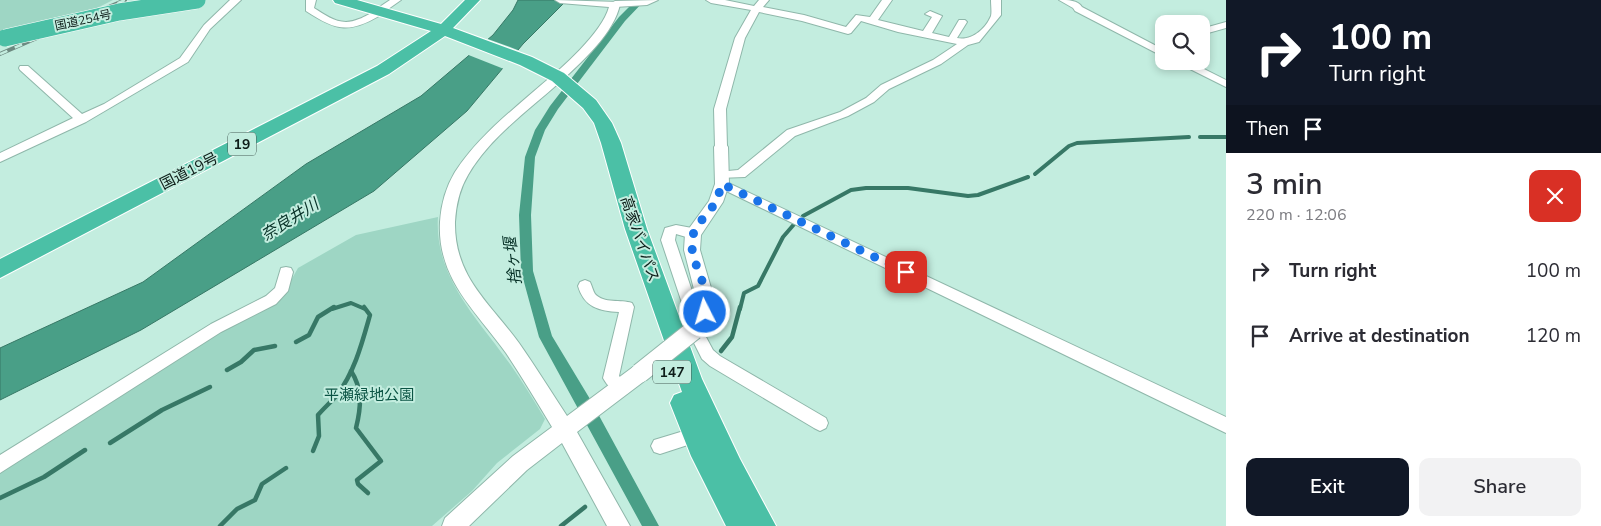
<!DOCTYPE html>
<meta charset="utf-8">
<style>
:root{--surface:#fff;--page:#f2f2f3;--text:#2b2b33;--muted:#7c7c81;--accent:#111827}
body{margin:0;font-family:"Nunito Sans","Noto Sans JP",sans-serif;background:var(--page);color:var(--text);height:100vh;display:flex;flex-direction:column;font-size:19px;white-space:nowrap}
*{box-sizing:border-box;margin:0}
p{font-size:16px;color:var(--muted)}
.icon{flex:none;width:28px;height:28px;fill:none;stroke:currentColor;stroke-width:2;stroke-linecap:round;stroke-linejoin:round}
.map{position:relative;flex:1;overflow:hidden}
.panel{display:flex;flex-direction:column;background:var(--surface);width:375px}
.panel>*{flex:none}
.top-card{background:#111827;color:#fff;overflow:hidden}
.tools{position:absolute;left:1155px;top:15px;display:grid;gap:10px}
.tools a{display:grid;place-items:center;width:55px;height:55px;border-radius:10px;background:var(--surface);box-shadow:0 2px 8px #0003;font-size:25px}
.pin{position:absolute;display:grid;place-items:center;width:42px;height:42px;color:#fff;margin:-21px;border-radius:10px;box-shadow:0 2px 8px #0006}
.me{position:absolute;width:55px;margin:-28px;rotate:355deg;stroke-linejoin:round;filter:drop-shadow(0 0 4px #0008)}
.turn{display:flex;align-items:center;gap:18px;height:105px;padding:0 20px;font-size:22px}
.turn .icon{width:65px;height:65px;stroke-width:2.5}
.turn b{display:block;font-size:35px;line-height:42px}
.then{display:flex;align-items:center;height:48px;padding:0 20px;background:#0003;gap:10px;font-size:19px}
.round{display:grid;place-items:center;flex:none;width:52px;height:52px;border-radius:10px;background:var(--page)}
.headline{display:flex;align-items:center;justify-content:space-between;height:85px;padding:0 20px}
h1{font-size:30px;font-weight:600;line-height:38px}
.action{display:flex;gap:10px;margin-top:auto;padding:10px 20px}
.action a{flex:1;height:58px;border-radius:10px;background:var(--accent);color:#fff;font-size:20px;font-weight:600;line-height:58px;text-align:center}
.action a+a{background:var(--page);color:var(--text)}
ul{padding:0;list-style:none}
li{display:flex;align-items:center;gap:15px;height:65px;padding:0 20px}
li div{flex:1}
li b{display:block;font-size:19px}
li em{font-style:normal}
main{display:flex;flex:1;min-height:0}
.map>svg:first-child{display:block}
.green{fill:#9ed6c4}
.water{fill:#499f87;stroke:#377866}
.pier{fill:#c3eddf}
.lines{fill:none;stroke-linecap:round;stroke-linejoin:round}
.stream-far1{stroke:#377866;stroke-width:4}
.stream{stroke:#377866;stroke-width:4.5}
.canal{fill:#499f87;fill-rule:evenodd}
.minor-casing{stroke:#8fb7aa;stroke-width:2}
.tertiary-casing{stroke:#8fb7aa;stroke-width:2}
.trunk-casing{stroke:#fff;stroke-width:2}
.minor{fill:#fff;fill-rule:evenodd}
.tertiary{fill:#fff;fill-rule:evenodd}
.trunk{fill:#4bc0a6;fill-rule:evenodd}
.rail-casing{stroke:#6d8a81;stroke-width:4}
.rail{stroke:#c3eddf;stroke-width:2.5;stroke-dasharray:8;stroke-linecap:butt}
.tertiary-bridge-casing{stroke:#8fb7aa;stroke-width:21;stroke-linecap:butt}
.trunk-bridge-casing{stroke:#fff;stroke-width:18;stroke-linecap:butt}
.tertiary-bridge{stroke:#fff;stroke-width:19}
.trunk-bridge{stroke:#4bc0a6;stroke-width:17}
.route{stroke:#1a73e8;stroke-width:9;stroke-dasharray:0 16.2}
.labels{text-anchor:middle;dominant-baseline:central;stroke-width:4;stroke-linejoin:round;paint-order:stroke}
.far-street-label{font-size:12px;fill:#0e1d19;stroke:#c3eddf}
.shield{fill:#c3eddf;stroke:#445b54;stroke-width:1}
.shield-label{font-size:14px;font-weight:bold;fill:#0e1d19}
.street-label{font-size:15px;fill:#0e1d19;stroke:#c3eddf}
.park-label{font-size:15px;fill:#0b5444;stroke:#c3eddf}
.water-label{font-size:16px;font-style:italic;fill:#073127;stroke:#c3eddf}
</style>
<main>
<div class="map">
<svg width="1226" height="526" viewBox="0 0 1226 526">
<rect width="100%" height="100%" fill="#c3eddf"/>
<g class="green">
<polygon points="0,0 113,0 89,12 0,31"/>
<path d="M438 217C434 277 478 319 510 364 523 382 534 401 545 419L540 429 497 463 472 491 432 526H0V470L205 337 260 312 273 304 286 289 298 268 356 235Z"/>
</g>
<polygon class="water" points="518,0 567,0 523,44 467,111 374,191 141,330 0,400 0,348 143,282 306,164 421,96 493,35 513,10"/>
<polygon class="pier" points="485,38 510,47 520,51 504,69 466,54"/>
<g class="lines">
<g class="stream-far1">
<polyline points="1200,137 1226,137"/>
<polyline points="1035,174 1069,146 1077,143 1189,137"/>
<polyline points="803,216 851,190 866,188 908,188 968,196 978,195 1028,177"/>
<polyline points="332,309 351,303 365,309"/>
<polyline points="740,309 744,293 758,286 783,237 796,222"/>
</g>
<g class="stream">
<polyline points="296,342 309,335 318,317 334,307"/>
<polyline points="721,351 732,337 740,307"/>
<polyline points="227,370 241,362 254,350 275,346"/>
<path d="M351 371C363 389 361 408 356 428L381 461 357 480 358 484 368 493"/>
<polyline points="110,443 162,410 210,387"/>
<path d="M313 451 319 436 318 415C324 408 331 402 337 395 355 371 362 343 370 315L364 307"/>
<polyline points="0,498 44,477 85,450"/>
<polyline points="220,526 237,509 255,500 262,484 286,468"/>
<polyline points="561,526 585,507"/>
</g>
<polygon class="canal" points="636,0 645,0 625,21 558,109 545,130 535,157 531,215 533,271 552,336 590,399 659,526 642,526 539,337 521,271 519,215 525,157 535,130 550,106 619,17"/>
<defs>
<g id="minor">
<polygon points="230,0 241,0 210,29 188,62 86,122 0,162 0,153 73,118 20,70 19,68 20,66 28,66 82,114 104,104 180,58 204,25"/>
<path d="M306 0H316L314 8C328 17 341 27 359 19 365 17 371 12 377 12L378 8 390 0H401L384 12H380L379 16C348 34 335 30 306 11Z"/>
<polygon points="658,0 647,5 615,7 610,4 615,1"/>
<path d="M706 0H725L754 6 759 0H769L763 7 804 15 846 27 856 15 870 17 882 0H892L878 20 923 31 932 17 925 14 930 11 942 16 932 33 949 37 959 20H965L967 22 957 38C971 41 985 30 991 16 992 12 991 5 991 0H1001V15L979 42 968 45 941 64 889 89 874 102 848 116 795 136 745 177 718 178 716 175 718 172 738 170 787 130 840 112 866 98 881 85 933 60 957 44 898 32 861 21 851 33 848 34 802 21 759 12 745 38 726 109 727 147 721 151 715 147 714 109 735 38 751 10 711 3Z"/>
<path d="M1059 0C1068 0 1078 0 1082 7L1164 50V57L1075 11 1073 8Z"/>
<polygon points="1226,22 1226,28 1201,35 1201,29"/>
<polygon points="1174,61 1188,61 1226,80 1226,87"/>
<polygon points="722,180 1226,417 1226,433 718,187 716,184 718,181"/>
<polygon points="676,225 692,228 700,234 698,237 693,239 676,234 675,240 700,315 698,319 693,321 688,319 686,315 661,240 665,228"/>
<polygon points="286,267 291,268 293,272 288,291 276,304 221,332 0,473 0,455 211,324 266,296 275,288 281,268"/>
<path d="M585 280 590 282C592 286 593 291 595 294 604 304 621 299 632 303L634 307 619 376 630 388 628 393C617 397 608 387 603 378L619 312C599 311 584 307 578 286L580 282Z"/>
<polygon points="701,335 706,337 713,350 720,356 826,418 828,423 826,428 820,431 814,428 710,366 702,359 693,341 696,337"/>
<polygon points="697,427 703,430 705,435 703,440 660,454 654,452 651,446 654,440"/>
</g>
<g id="tertiary">
<path d="M555 0 619 2 620 4C615 32 581 63 561 81 529 110 490 137 468 175 459 190 456 206 455 222 454 277 490 303 519 343 536 367 551 392 567 416L633 367 640 365 647 367 649 373 647 379 577 432 630 526H607L562 443 527 470 469 526H442L445 518 513 456 552 427C537 402 522 377 506 353 476 311 437 279 440 222 441 204 446 187 455 172 477 138 510 112 540 86 561 69 602 33 609 7L560 3Z"/>
<polygon points="721,143 726,144 728,147 729,184 723,202 701,235 700,250 716,305 712,318 700,335 694,337 688,335 685,330 695,315 698,305 684,250 685,234 709,201 715,184 714,147 716,144"/>
</g>
<polygon id="trunk" points="333,0 357,0 441,24 465,0 480,0 453,28 532,57 564,73 596,100 612,123 621,143 647,229 702,379 740,459 776,526 726,526 691,456 670,403 674,395 682,392 625,229 601,143 594,123 583,108 552,81 520,65 445,36 389,74 0,278 0,259 377,66 431,31 335,3"/>
</defs>
<use href="#minor" class="minor-casing"/>
<use href="#tertiary" class="tertiary-casing"/>
<use href="#trunk" class="trunk-casing"/>
<use href="#minor" class="minor"/>
<use href="#tertiary" class="tertiary"/>
<use href="#trunk" class="trunk"/>
<defs>
<polyline id="rail" points="0,54 125,0"/>
</defs>
<use href="#rail" class="rail-casing"/>
<use href="#rail" class="rail"/>
<defs>
<polyline id="tertiary-bridge" points="640,373 694,330"/>
<polyline id="trunk-bridge" points="5,38 119,12 197,0"/>
</defs>
<use href="#tertiary-bridge" class="tertiary-bridge-casing"/>
<use href="#trunk-bridge" class="trunk-bridge-casing"/>
<use href="#tertiary-bridge" class="tertiary-bridge"/>
<use href="#trunk-bridge" class="trunk-bridge"/>
</g>
<g class="lines">
<path class="route" d="M705 312C713 286 686 261 693 235 696 224 709 213 715 203 718 197 720 190 722 184L906 272"/>
</g>
<g class="labels">
<g class="far-street-label">
<text transform="translate(83 20) rotate(-12)">国道254号</text>
</g>
<g class="shield">
<rect x="228" y="132.5" width="28" height="23" rx="4"/>
<rect x="653" y="360.5" width="38" height="23" rx="4"/>
</g>
<g class="shield-label">
<text x="242" y="144">19</text>
<text x="672" y="372">147</text>
</g>
<g class="street-label">
<text transform="translate(189 171) rotate(-27)">国道19号</text>
<text transform="translate(640 239) rotate(71)">高家バイパス</text>
</g>
<g class="park-label">
<text x="369" y="395">平瀬緑地公園</text>
</g>
<g class="water-label">
<text transform="translate(290 220) rotate(-32)">奈良井川</text>
<text transform="translate(513 261) rotate(-97)">捨ヶ堰</text>
</g>
</g>
</svg>
<div class="tools">
<a><svg class="icon" aria-label="search" viewBox="0 0 24 24"><circle cx="10" cy="10" r="6"/><path d="M15 15l6 6"/></svg></a>
</div>
<div class="pin" style="left:906px;top:272px;background:#d93025"><svg class="icon" aria-label="arrive" viewBox="0 0 24 24"><path d="M6 21V4h12l-3 4 3 4H6"/></svg></div>
<svg class="me" style="left:705px;top:312px" viewBox="-20 -20 40 40"><circle r="17" fill="#1a73e8" stroke="#fff" stroke-width="3"/><path d="M0-11L8 9 0 5-8 9z" fill="#fff"/></svg>
</div>
<section class="panel">
<div class="top-card">
<div class="turn"><svg class="icon" aria-label="right" viewBox="0 0 24 24"><path d="M7 20v-9h11M14 6l5 5-5 5"/></svg><div><b>100 m</b>Turn right</div></div>
<div class="then">Then<svg class="icon" aria-label="arrive" viewBox="0 0 24 24"><path d="M6 21V4h12l-3 4 3 4H6"/></svg></div>
</div>
<div class="headline"><div><h1>3 min</h1><p>220 m · 12:06</p></div><a class="round" style="background:#d93025;color:#fff"><svg class="icon" aria-label="close" viewBox="0 0 24 24"><path d="M6 6l12 12M18 6L6 18"/></svg></a></div>
<ul>
<li><svg class="icon" aria-label="right" viewBox="0 0 24 24"><path d="M7 20v-9h11M14 6l5 5-5 5"/></svg><div><b>Turn right</b></div><em>100 m</em></li>
<li><svg class="icon" aria-label="arrive" viewBox="0 0 24 24"><path d="M6 21V4h12l-3 4 3 4H6"/></svg><div><b>Arrive at destination</b></div><em>120 m</em></li>
</ul>
<div class="action"><a>Exit</a><a>Share</a></div>
</section>
</main>
